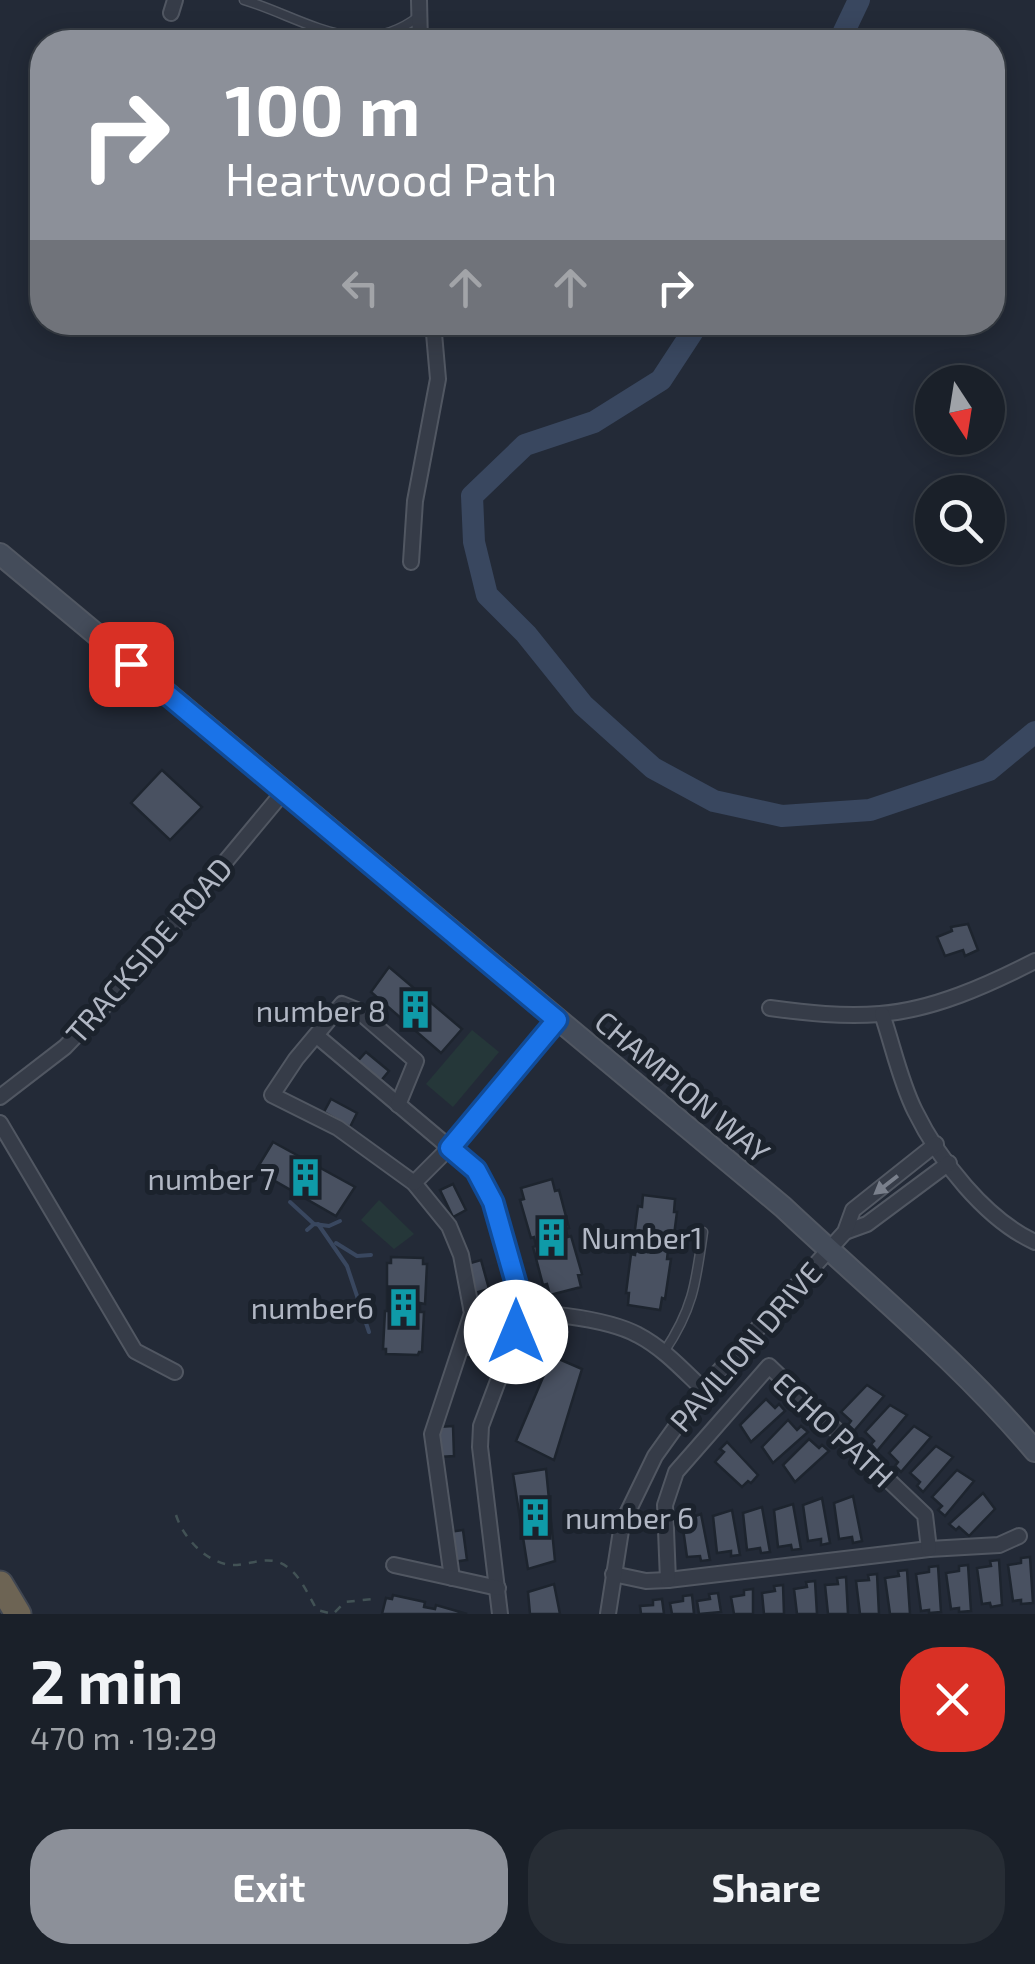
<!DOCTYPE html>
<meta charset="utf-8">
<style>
:root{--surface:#1a2029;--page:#272d35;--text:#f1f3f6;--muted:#9fa3a8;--line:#383e46;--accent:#8c9099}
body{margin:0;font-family:"Exo 2",sans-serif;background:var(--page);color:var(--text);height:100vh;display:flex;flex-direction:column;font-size:38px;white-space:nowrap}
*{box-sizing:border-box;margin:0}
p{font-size:32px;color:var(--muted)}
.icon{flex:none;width:55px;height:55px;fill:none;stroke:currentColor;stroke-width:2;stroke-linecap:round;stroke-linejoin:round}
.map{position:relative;height:1614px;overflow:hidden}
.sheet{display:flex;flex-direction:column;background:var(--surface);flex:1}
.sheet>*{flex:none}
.guide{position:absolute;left:30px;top:30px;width:975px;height:305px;border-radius:40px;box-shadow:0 5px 25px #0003,0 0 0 2px var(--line);background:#8c9099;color:#fff;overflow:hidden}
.needle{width:65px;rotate:168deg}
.controls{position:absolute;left:915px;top:365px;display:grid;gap:20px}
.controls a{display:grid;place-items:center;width:90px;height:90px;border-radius:50%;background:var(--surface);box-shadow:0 5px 25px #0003,0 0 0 2px var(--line);font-size:50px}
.pin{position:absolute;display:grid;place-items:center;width:85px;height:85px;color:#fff;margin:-42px;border-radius:20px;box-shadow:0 5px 15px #0006}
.me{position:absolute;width:110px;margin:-55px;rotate:0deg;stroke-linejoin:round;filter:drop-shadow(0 0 8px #0008)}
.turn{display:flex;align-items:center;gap:35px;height:210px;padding:0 30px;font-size:45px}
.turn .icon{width:130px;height:130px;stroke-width:2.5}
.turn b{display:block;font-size:70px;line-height:85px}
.lanes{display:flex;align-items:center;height:95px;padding:0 30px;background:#0003;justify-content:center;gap:50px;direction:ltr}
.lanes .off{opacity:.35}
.round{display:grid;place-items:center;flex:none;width:105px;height:105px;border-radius:40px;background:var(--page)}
.overview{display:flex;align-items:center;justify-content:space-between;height:170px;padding:0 30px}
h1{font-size:60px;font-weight:700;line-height:75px}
.button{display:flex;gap:20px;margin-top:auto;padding:20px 30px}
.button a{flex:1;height:115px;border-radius:40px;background:var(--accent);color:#fff;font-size:40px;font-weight:700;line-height:115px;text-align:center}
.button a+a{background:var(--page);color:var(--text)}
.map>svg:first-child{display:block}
.green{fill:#253739}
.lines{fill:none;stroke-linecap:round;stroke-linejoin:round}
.stream{stroke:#39475f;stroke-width:4}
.river{stroke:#39475f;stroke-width:22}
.building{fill:#495161;stroke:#1d242e;stroke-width:2.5}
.lane-casing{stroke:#515762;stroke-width:11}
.street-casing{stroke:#515762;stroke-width:18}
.secondary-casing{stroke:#515762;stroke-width:24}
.highway-casing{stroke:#414752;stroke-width:29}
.path{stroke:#425255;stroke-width:2.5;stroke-dasharray:8 8;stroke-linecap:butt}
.lane{stroke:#363c48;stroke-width:8}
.street{stroke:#363c48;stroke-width:14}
.secondary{stroke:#444c5a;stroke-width:20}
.highway{stroke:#6d6454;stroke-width:25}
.oneway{fill:#7a808c}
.route-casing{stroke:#114b97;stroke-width:25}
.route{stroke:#1a73e8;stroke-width:18}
.labels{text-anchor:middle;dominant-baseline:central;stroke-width:10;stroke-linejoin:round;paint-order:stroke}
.street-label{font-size:30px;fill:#b1b7c4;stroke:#1b222c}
.poi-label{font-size:30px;fill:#b1b7c4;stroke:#1b222c;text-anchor:end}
</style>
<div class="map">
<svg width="1035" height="1614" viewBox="0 0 1035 1614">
<rect width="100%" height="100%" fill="#232a37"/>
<g class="green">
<polygon points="472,1030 499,1052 453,1107 426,1084"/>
<polygon points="379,1200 414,1234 394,1249 361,1220"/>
</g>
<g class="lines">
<g class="stream">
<polyline points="290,1202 314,1224"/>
<polyline points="318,1224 347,1266 369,1332"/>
<polyline points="307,1230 314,1224 329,1226 340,1221"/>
<polyline points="336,1243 357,1256 371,1255"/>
</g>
<g class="river">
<polyline points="839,42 859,0"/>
<polyline points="699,322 661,380 594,422 525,445 472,496 474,542 487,595 526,634 583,705 653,768 714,801 782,816 870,810 989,770 1035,732"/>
</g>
</g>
<g class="building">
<polygon points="162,770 202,807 170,840 131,803"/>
<polygon points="968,924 978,950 965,956 963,950 945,956 937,937 952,931 951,927"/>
<polygon points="389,967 462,1029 441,1053 371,992"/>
<polygon points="366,1052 389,1071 379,1083 356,1063"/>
<polygon points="331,1099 357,1113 350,1127 324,1112"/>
<polygon points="273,1142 355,1187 336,1216 256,1170"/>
<polygon points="552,1179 555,1191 559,1190 569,1228 565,1229 568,1237 571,1236 582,1274 578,1275 581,1287 550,1295 547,1284 543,1285 533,1247 536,1246 534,1237 531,1238 520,1200 524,1199 521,1188"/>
<polygon points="453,1184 466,1210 453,1217 440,1190"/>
<polygon points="643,1195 675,1199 674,1212 677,1212 672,1251 668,1250 667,1259 671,1259 665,1299 662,1298 660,1310 628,1305 629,1293 626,1293 631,1254 635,1255 636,1246 633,1245 638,1206 642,1207"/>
<polygon points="391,1257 423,1258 423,1264 427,1264 425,1304 420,1303 420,1312 424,1312 422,1352 419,1352 418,1355 386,1354 386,1349 383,1349 385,1311 387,1311 387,1263 391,1263"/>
<polygon points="481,1260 489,1289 475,1293 467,1264"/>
<polygon points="474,1327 488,1332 478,1360 464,1356"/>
<polygon points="552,1356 582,1369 554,1460 516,1441"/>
<polygon points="867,1385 884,1396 854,1431 848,1425 851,1421 841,1412"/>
<polygon points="766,1399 775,1408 779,1404 785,1411 751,1442 740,1425"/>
<polygon points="890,1405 907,1415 877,1451 871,1444 874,1441 865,1432"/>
<polygon points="788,1420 797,1430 801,1426 808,1432 773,1463 762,1447"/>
<polygon points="453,1426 454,1456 439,1457 438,1427"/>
<polygon points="914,1426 931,1437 901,1472 895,1466 898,1462 889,1453"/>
<polygon points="809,1439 819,1448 822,1445 829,1451 795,1482 783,1465"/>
<polygon points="727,1442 758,1475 751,1483 748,1481 742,1487 715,1462 724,1452 720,1449"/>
<polygon points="936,1446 953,1457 923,1492 917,1486 920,1482 910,1473"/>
<polygon points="546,1469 555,1561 528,1569 513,1474"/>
<polygon points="957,1470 974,1481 945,1516 938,1510 942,1506 932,1497"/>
<polygon points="983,1493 995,1509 969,1536 959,1527 956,1530 949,1524"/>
<polygon points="853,1496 862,1541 853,1543 852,1537 839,1539 834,1503"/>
<polygon points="822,1498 830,1543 821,1545 821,1539 808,1541 803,1505"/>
<polygon points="793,1504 801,1549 792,1550 791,1545 778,1547 774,1510"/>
<polygon points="762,1507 770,1552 761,1553 760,1548 747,1550 743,1513"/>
<polygon points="732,1510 740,1555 731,1556 731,1551 717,1553 713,1516"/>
<polygon points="701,1514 710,1560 701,1561 700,1556 687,1557 682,1521"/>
<polygon points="463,1530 467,1560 452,1562 449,1532"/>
<polygon points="1030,1557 1033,1603 1021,1604 1021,1600 1013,1601 1008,1565 1021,1563 1021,1558"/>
<polygon points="999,1560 1002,1605 991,1607 990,1603 982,1604 977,1568 991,1566 990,1561"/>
<polygon points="968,1565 971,1611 959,1612 959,1608 951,1609 946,1573 959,1571 959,1566"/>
<polygon points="938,1566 941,1612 929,1613 929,1610 921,1611 916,1574 929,1572 929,1567"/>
<polygon points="907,1570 910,1614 890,1614 885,1578 899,1576 898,1571"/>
<polygon points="877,1574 879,1614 860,1614 856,1581 869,1580 868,1575"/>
<polygon points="846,1577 848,1614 828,1614 825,1585 838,1584 837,1578"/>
<polygon points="815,1581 817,1614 797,1614 794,1589 807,1587 806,1582"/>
<polygon points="554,1584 560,1614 530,1614 528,1592"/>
<polygon points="783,1585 784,1614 764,1614 762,1593 775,1591 774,1586"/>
<polygon points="753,1589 753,1614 734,1614 731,1597 744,1595 744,1590"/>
<polygon points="718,1593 721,1612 699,1614 697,1601 710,1599 709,1594"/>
<polygon points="393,1595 425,1602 424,1607 435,1609 436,1605 467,1614 382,1614 386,1598 392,1599"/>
<polygon points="692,1595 694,1614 672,1614 670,1603 683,1601 683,1596"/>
<polygon points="662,1599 664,1614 641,1614 640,1606 653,1605 653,1600"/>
</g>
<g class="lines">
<defs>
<g id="lane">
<path d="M244 0C304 18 359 62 418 17"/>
<path d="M664 1352C693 1309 696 1283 703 1232"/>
</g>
<g id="street">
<polyline points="419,0 420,42"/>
<polyline points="171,13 175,0"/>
<polyline points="411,562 415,501 438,379 433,322"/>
<path d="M770 1008C807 1013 843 1017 880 1014 933 1010 988 985 1035 961"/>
<path d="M882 1014C893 1046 900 1081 915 1111 939 1160 985 1219 1035 1242"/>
<polyline points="317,1036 476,1170 493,1202 518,1298 516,1333 481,1426 480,1447 500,1614"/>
<polyline points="0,1097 65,1047 111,999 285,790"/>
<polyline points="398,1105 416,1061 357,1010 342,1004 296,1059 272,1095 338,1128 414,1183 449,1226 461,1255 472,1313 432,1434 452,1578"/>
<polyline points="0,1123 135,1351 175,1372"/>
<polyline points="414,1183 449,1148 557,1020"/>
<polyline points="845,1232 867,1224 949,1163"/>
<path d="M471 1308C515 1311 600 1314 638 1335 663 1348 683 1370 703 1389"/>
<polyline points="394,1565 498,1588"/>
<polyline points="613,1574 646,1581 668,1580 929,1549 999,1545 1019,1536"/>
<polyline points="668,1580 665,1505 676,1472 769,1366 925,1515 929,1549"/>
<polyline points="608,1614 622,1524 655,1456 703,1389 845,1232 853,1210 936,1144"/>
</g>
<path id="secondary" d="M0 554 783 1207C868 1287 960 1362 1035 1451"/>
<polyline id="highway" points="0,1584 18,1614"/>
</defs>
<use href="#lane" class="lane-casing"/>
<use href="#street" class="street-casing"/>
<use href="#secondary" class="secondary-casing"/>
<use href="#highway" class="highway-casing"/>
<path class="path" d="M176 1515C183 1537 205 1562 231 1565 246 1566 262 1557 278 1562 298 1569 307 1593 317 1610L333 1614 345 1602 373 1599"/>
<use href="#lane" class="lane"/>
<use href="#street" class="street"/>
<use href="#secondary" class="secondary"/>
<use href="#highway" class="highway"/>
</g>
<defs><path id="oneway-solid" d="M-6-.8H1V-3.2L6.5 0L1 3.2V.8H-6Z" transform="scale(2.5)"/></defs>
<use class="oneway" href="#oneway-solid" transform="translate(886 1185) rotate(142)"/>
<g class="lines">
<defs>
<polyline id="route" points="131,664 557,1020 450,1148 476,1170 493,1202 516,1283 516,1332"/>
</defs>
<use href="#route" class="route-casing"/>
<use href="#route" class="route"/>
</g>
<defs>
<symbol id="building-bare" viewBox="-9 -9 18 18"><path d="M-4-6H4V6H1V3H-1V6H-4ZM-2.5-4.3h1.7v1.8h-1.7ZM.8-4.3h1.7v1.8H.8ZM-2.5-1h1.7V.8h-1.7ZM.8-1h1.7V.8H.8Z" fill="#0f9aa8" stroke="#1b222c" stroke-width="2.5" paint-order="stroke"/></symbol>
</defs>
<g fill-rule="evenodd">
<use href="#building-bare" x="388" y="982" width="55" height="55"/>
<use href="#building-bare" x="278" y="1150" width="55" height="55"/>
<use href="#building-bare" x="524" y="1210" width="55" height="55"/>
<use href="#building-bare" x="376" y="1280" width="55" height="55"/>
<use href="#building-bare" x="508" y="1490" width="55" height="55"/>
</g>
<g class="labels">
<g class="street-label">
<text transform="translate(148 950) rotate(-49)">TRACKSIDE ROAD</text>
<text transform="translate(683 1086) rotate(40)">CHAMPION WAY</text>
<text transform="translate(745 1346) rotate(-49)">PAVILION DRIVE</text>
<text transform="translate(834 1429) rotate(43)">ECHO PATH</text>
</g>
<g class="poi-label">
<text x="386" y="1010">number 8</text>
<text x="275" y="1178">number 7</text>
<text x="581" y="1237" text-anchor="start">Number1</text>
<text x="374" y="1307">number6</text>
<text x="565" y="1517" text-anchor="start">number 6</text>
</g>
</g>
</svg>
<div class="controls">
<a><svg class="needle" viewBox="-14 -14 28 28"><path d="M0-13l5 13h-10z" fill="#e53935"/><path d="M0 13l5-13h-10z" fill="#9fa3a8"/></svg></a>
<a><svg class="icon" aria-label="search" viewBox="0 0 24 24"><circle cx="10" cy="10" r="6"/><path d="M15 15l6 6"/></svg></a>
</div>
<div class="pin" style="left:131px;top:664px;background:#d93025"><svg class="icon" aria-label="arrive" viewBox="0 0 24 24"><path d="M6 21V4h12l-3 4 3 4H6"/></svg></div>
<svg class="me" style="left:516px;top:1332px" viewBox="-20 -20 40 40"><circle r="19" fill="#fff"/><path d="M0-13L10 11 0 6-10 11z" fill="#1a73e8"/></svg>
<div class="guide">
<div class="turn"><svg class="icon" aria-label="right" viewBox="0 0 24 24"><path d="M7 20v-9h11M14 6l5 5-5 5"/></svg><div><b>100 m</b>Heartwood Path</div></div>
<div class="lanes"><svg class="icon off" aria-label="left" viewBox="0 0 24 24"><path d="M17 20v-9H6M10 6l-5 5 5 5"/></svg><svg class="icon off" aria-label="ahead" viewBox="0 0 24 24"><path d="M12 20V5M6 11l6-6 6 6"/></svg><svg class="icon off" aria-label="ahead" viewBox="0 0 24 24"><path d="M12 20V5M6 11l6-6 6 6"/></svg><svg class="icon" aria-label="right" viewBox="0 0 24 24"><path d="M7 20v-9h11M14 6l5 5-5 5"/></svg></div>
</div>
</div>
<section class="sheet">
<div class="overview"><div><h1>2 min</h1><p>470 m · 19:29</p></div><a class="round" style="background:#d93025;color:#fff"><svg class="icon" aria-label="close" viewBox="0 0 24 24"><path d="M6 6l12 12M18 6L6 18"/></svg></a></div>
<div class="button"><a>Exit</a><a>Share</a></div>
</section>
